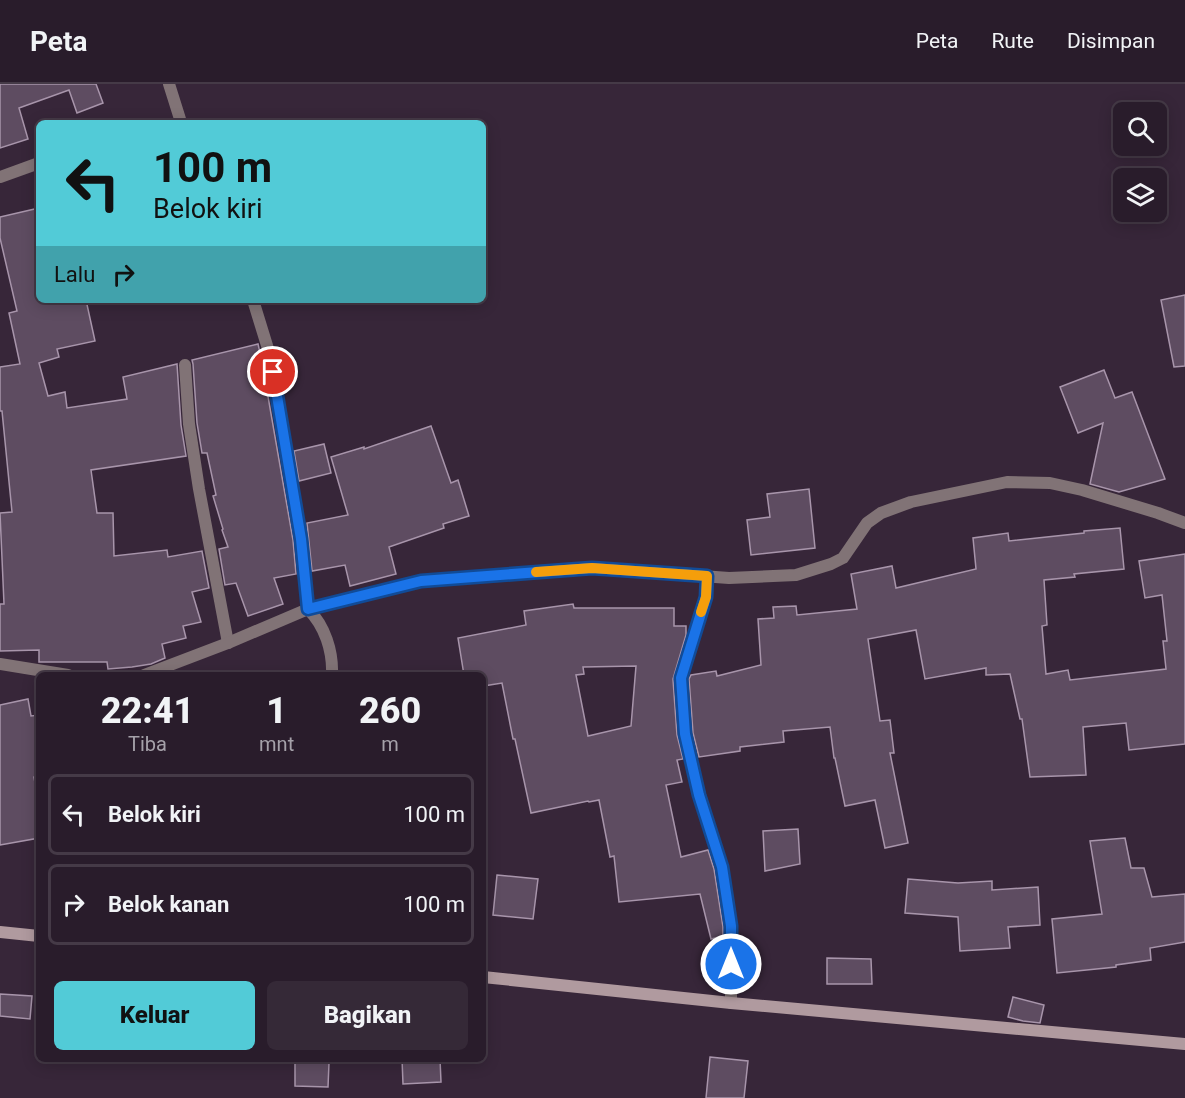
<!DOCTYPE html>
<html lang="id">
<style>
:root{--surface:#291c2b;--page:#352937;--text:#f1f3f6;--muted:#a5a1a9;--line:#453a47;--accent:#52cbd7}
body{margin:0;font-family:Roboto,sans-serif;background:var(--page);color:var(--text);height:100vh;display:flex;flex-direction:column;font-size:22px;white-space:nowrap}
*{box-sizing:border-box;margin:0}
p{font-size:20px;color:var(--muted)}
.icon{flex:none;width:33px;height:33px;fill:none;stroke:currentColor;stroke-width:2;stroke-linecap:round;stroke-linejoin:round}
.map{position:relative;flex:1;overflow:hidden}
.side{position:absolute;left:36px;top:588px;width:450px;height:390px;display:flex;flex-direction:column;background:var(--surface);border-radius:9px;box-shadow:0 3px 15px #0003,0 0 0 2px var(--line)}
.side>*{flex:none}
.top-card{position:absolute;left:36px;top:36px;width:450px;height:183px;border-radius:9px;box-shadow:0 3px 15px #0003,0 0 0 2px var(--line);background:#52cbd7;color:#111;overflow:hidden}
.buttons{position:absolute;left:1113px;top:18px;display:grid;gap:12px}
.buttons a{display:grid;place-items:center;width:54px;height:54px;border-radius:9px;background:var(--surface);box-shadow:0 3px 15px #0003,0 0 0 2px var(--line);font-size:30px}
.pin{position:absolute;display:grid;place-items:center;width:51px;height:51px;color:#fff;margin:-26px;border:3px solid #fff;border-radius:50%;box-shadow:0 2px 6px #0007}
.me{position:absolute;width:66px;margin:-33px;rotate:0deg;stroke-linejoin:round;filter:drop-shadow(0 0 4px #0008)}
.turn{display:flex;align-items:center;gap:21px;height:126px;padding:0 18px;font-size:27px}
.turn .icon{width:78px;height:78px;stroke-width:2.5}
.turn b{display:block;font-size:42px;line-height:51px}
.then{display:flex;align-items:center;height:57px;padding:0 18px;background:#0003;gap:12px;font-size:22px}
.eta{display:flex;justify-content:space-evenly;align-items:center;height:102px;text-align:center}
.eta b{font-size:36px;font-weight:800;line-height:42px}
.action{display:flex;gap:12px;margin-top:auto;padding:12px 18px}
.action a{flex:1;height:69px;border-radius:9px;background:var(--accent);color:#111;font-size:24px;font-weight:800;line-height:69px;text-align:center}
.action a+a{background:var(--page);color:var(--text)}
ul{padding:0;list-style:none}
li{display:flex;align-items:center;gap:18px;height:81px;margin:0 12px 9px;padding:0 6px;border:3px solid var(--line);border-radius:9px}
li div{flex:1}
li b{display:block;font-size:22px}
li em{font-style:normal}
header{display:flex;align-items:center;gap:36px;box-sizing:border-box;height:84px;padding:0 30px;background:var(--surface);border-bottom:2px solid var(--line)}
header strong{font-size:28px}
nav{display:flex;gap:33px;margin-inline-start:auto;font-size:21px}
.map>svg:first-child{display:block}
.building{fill:#5e4c61;stroke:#a895ab;stroke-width:1.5;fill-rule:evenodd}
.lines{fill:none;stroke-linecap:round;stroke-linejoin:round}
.lane{stroke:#817376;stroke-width:12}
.street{stroke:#817376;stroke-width:12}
.secondary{stroke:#b09a9f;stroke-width:12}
.route-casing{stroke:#114b97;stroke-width:15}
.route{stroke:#1a73e8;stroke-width:10}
.slow{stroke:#f59e0b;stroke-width:10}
</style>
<header>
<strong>Peta</strong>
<nav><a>Peta</a><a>Rute</a><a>Disimpan</a></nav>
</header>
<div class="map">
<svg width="1185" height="1014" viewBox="0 0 1185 1014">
<rect width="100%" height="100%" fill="#372639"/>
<g class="building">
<polygon points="0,0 96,0 103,19 77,29 69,6 19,24 28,55 0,64"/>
<polygon points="39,124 39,216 86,216 95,257 57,265 59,273 39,279 48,312 65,308 67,324 127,315 123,293 177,280 181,341 186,372 91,386 97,429 113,429 114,472 167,466 168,473 202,467 209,504 192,508 201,538 183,542 186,554 162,560 165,574 151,580 132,583 108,585 107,578 39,578 39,566 0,567 0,520 4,520 0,429 12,428 2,327 0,327 0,283 20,280 9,229 17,227 0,154 0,133"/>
<polygon points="1185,211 1185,282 1174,283 1161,216"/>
<polygon points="258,260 262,278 293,456 296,490 274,494 283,520 248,532 236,499 225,501 219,465 228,463 222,446 223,445 213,412 216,411 207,369 202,369 197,339 193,280 192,276"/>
<polygon points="1104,286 1115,314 1132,308 1165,395 1119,408 1090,400 1103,339 1078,349 1060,303"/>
<polygon points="431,342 451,399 458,396 469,432 443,440 444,444 389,463 396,490 350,502 345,481 312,487 307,439 348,431 331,373 364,363 364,365"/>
<polygon points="324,360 331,389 299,397 294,367"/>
<polygon points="809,405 815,464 751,471 747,436 770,433 767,410"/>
<polygon points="1120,444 1124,485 1074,490 1075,493 1044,496 1047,541 1042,542 1046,590 1068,586 1070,596 1166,585 1163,557 1167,557 1162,511 1145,514 1139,477 1185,470 1185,660 1129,666 1126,639 1083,643 1086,691 1030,693 1022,635 1020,635 1010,590 986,591 986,584 925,595 916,546 868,555 880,637 890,636 894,669 890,669 908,759 885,764 875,716 845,722 835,674 834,674 830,643 783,647 784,658 740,663 740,667 699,673 693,649 689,595 691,591 716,587 717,592 761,581 758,535 774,534 773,523 796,522 797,531 857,525 851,490 892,482 896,504 976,485 973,454 1008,449 1009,457 1084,449 1084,447"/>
<path d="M573 520 574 524H674V542H686V551L673 595 677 651 683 675 677 676 682 698 666 701 681 773 708 766 714 785 723 843V852L711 855 700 810 619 818 614 772 610 773 599 716 589 718 588 717 531 729 515 655H513L502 599 483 602V591H464L458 554 526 541 524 527ZM636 582 631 642 588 652 576 591 584 590 583 583Z"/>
<polygon points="28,615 31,632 39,631 39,692 34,693 39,722 39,754 0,761 0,621"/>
<polygon points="798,745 800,780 765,787 763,747"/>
<polygon points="1125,754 1131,784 1144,784 1152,813 1185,810 1185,858 1150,864 1151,876 1116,881 1116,883 1057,889 1052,835 1102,830 1090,757"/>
<polygon points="497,791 538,795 533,835 493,831"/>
<polygon points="908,795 958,799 992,797 992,806 1038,803 1040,841 1008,843 1010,864 960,867 958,833 905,829"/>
<polygon points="827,874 871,875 872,900 827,900"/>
<polygon points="0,910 32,912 30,935 0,932"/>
<polygon points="1013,913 1044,921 1040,939 1023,937 1008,933"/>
<polygon points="710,973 748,977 744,1014 706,1014"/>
<polygon points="402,975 440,975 441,998 403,1000"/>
<polygon points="295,978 329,979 328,1003 295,1002"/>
</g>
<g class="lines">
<polyline class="lane" points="169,0 180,35 180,39"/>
<g class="street">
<polyline points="0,93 39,79"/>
<path d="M253 216 269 268 301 455 308 525C325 542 333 567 332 591"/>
<polyline points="185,281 189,340 199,405 228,559"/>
<polyline points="707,492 706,513 681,594 685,650 700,711 722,783 731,842 731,919"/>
<polyline points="0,580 68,591"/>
<polyline points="144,591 228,559 308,525 421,497 592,484 729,494 796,491 831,480 843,474 867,439 881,429 911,418 1007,398 1050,399 1082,406 1158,429 1185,439"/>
</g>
<g class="secondary">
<polyline points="0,848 39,852"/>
<polyline points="483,893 731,919 1185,960"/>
</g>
</g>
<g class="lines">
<defs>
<polyline id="route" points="273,288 301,455 308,525 421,497 592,484 707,492 706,513 681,594 685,650 699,711 722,783 731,842 731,880"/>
</defs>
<use href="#route" class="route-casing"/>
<use href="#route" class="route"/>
<polyline class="slow" points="536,488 592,484 707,492 706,513 701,528"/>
</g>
</svg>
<div class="buttons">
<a><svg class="icon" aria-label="search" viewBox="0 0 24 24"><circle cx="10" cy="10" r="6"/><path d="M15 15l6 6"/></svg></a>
<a><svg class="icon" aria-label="layers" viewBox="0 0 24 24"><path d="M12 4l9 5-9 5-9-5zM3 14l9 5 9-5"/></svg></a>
</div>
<div class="pin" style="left:273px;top:288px;background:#d93025"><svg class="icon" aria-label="arrive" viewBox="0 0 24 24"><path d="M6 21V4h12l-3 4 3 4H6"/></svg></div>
<svg class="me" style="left:731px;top:880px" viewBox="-20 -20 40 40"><circle r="17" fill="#1a73e8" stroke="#fff" stroke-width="3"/><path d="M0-11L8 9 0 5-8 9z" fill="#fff"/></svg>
<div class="top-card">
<div class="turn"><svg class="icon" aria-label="left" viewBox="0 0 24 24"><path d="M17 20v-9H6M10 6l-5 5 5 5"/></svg><div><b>100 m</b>Belok kiri</div></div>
<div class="then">Lalu<svg class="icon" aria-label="right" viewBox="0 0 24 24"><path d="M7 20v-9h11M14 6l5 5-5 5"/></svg></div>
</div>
<section class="side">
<div class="eta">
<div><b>22:41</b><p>Tiba</p></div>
<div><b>1</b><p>mnt</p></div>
<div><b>260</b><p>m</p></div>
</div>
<ul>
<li><svg class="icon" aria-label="left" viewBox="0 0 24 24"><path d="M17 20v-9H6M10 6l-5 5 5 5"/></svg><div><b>Belok kiri</b></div><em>100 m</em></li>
<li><svg class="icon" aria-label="right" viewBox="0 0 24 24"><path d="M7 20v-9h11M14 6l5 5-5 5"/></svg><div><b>Belok kanan</b></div><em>100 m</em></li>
</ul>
<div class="action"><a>Keluar</a><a>Bagikan</a></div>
</section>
</div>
